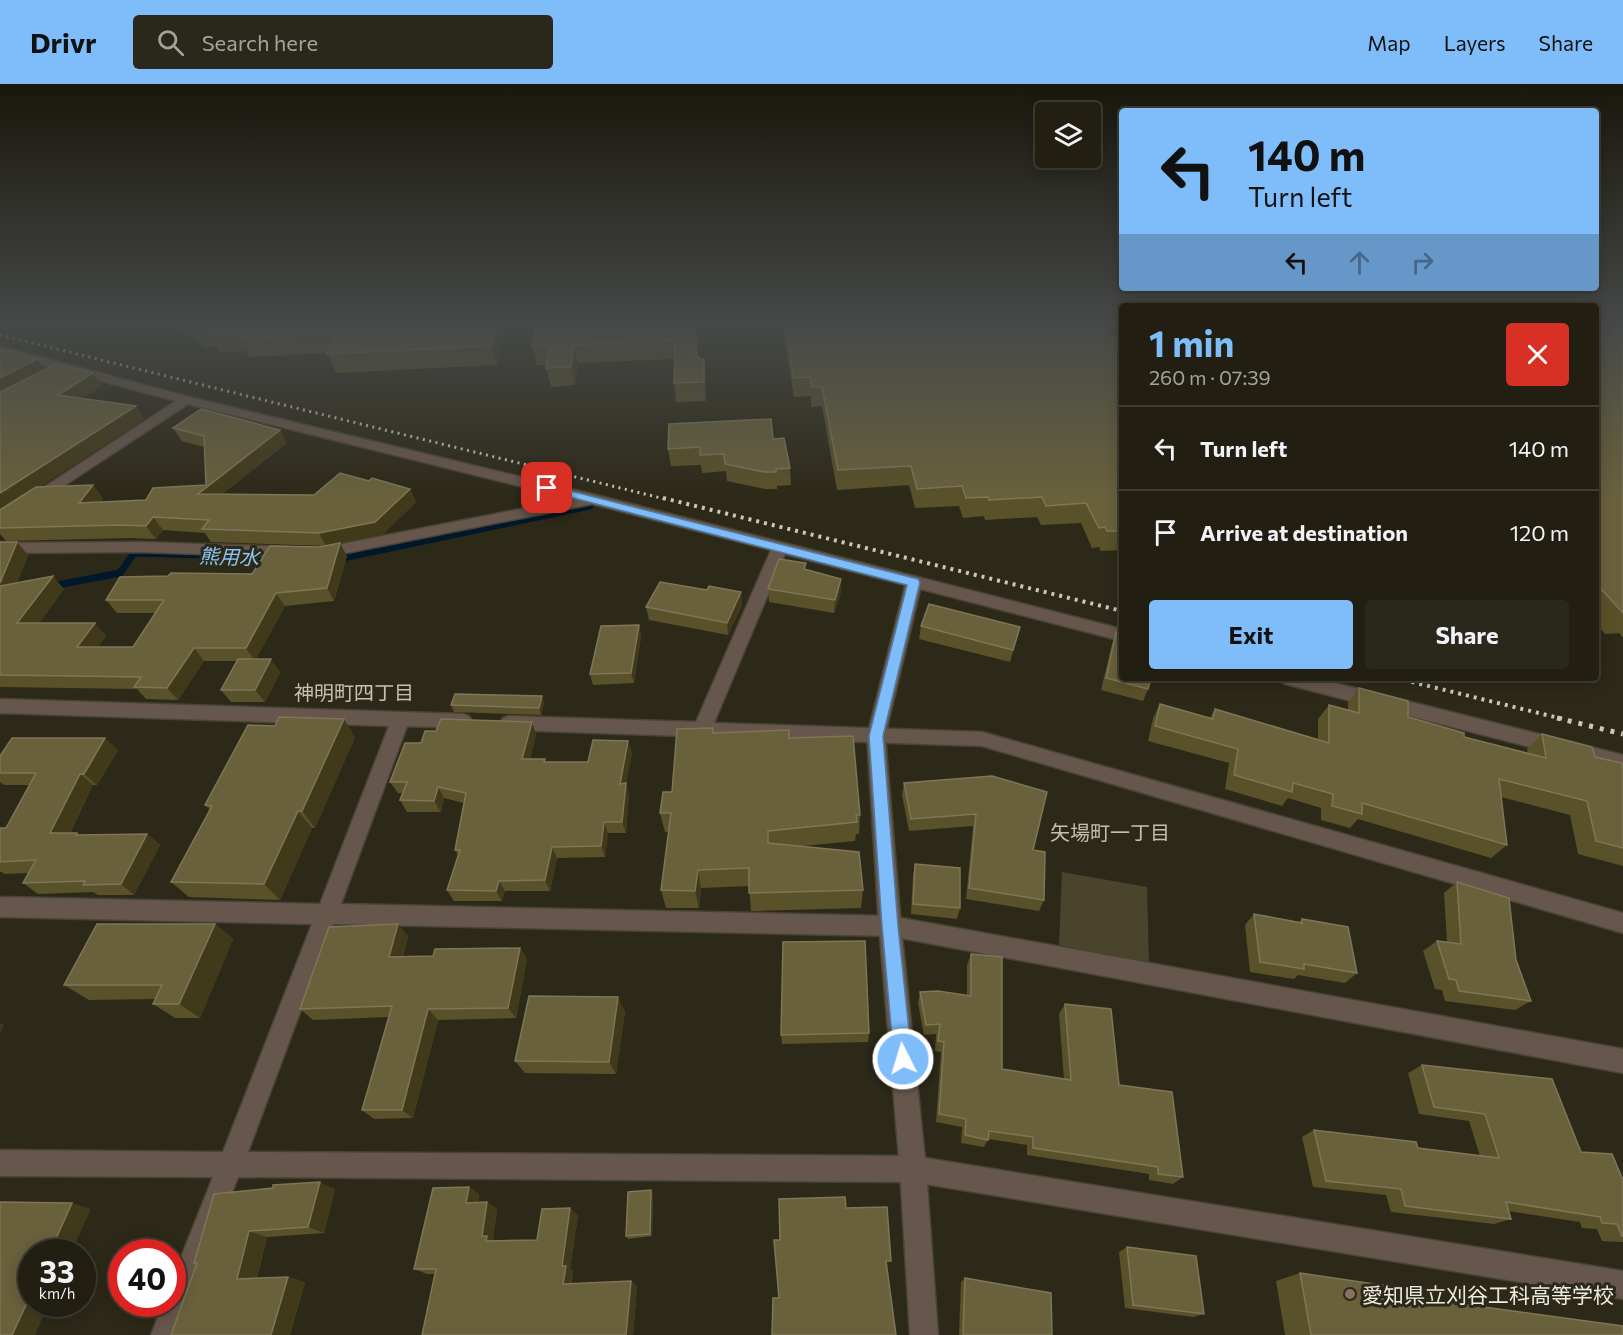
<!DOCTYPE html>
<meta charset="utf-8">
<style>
:root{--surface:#221f12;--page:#2a271b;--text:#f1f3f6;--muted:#a2a29f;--line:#3f3d32;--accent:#7fbdfa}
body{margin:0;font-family:Commissioner,"Noto Sans JP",sans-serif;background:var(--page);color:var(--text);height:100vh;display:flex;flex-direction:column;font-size:22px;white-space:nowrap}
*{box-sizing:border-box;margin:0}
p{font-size:20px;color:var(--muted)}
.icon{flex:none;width:33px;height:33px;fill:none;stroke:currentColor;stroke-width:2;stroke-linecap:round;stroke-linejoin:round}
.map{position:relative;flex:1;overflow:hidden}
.side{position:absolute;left:1119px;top:219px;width:480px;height:378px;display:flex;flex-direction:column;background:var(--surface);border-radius:6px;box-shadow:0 3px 15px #0003,0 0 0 2px var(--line)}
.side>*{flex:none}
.top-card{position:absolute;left:1119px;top:24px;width:480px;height:183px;border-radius:6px;box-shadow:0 3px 15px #0003,0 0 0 2px var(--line);background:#7fbdfa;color:#111;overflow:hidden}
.controls{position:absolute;left:1035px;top:18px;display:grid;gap:12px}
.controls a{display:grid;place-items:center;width:66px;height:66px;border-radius:6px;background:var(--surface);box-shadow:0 3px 15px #0003,0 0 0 2px var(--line);font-size:30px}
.speed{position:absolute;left:18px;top:1155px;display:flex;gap:12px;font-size:30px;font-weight:700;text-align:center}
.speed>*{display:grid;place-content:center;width:78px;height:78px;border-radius:50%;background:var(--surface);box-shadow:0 3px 15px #0003,0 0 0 2px var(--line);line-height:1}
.speed small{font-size:15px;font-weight:400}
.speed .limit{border:9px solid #d22;background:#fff;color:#111}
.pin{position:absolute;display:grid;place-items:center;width:51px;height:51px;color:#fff;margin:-26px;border-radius:12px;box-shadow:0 3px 9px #0006}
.me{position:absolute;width:66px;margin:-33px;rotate:355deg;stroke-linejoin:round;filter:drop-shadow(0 0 4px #0008)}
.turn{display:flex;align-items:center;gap:21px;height:126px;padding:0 30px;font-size:27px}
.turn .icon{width:78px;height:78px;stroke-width:2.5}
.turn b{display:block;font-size:42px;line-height:51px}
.lanes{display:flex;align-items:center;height:57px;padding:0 30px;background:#0003;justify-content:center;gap:30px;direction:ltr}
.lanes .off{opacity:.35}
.round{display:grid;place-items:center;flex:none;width:63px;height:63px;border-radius:6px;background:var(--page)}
.summary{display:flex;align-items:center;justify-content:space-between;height:102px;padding:0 30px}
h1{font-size:36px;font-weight:700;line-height:45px;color:var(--accent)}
.button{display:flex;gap:12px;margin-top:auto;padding:12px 30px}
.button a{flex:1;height:69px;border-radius:6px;background:var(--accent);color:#111;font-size:24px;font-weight:700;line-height:69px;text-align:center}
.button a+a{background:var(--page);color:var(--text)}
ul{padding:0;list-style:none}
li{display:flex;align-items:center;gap:18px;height:84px;padding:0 30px;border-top:2px solid var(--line)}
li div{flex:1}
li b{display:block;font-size:22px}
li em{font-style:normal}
header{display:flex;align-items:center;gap:36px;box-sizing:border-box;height:84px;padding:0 30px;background:var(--accent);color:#111}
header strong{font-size:28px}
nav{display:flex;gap:33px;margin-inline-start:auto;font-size:21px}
.search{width:420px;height:54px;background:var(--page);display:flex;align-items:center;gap:15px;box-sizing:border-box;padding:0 21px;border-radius:6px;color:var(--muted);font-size:22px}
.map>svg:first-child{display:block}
.green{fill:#49442b}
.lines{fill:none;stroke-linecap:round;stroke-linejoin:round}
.stream{stroke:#00182a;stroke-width:7}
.minor-casing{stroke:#484434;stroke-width:3}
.tertiary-casing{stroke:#484434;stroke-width:3}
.minor{fill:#67564c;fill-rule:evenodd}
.tertiary{fill:#67564c;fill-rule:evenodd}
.rail-far2{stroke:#cac7bb;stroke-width:3;stroke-dasharray:2 4.5;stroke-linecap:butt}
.rail-far1{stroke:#cac7bb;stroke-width:4;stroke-dasharray:3 5;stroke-linecap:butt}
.rail{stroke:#cac7bb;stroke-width:5;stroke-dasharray:4 7;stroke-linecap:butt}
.wall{fill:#595129}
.shaded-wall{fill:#413a1a}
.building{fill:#69613c;stroke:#7e7656;stroke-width:1.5}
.route{fill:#7fbdfa;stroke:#537ba2;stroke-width:1.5}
.education-dot{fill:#8d6e63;stroke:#2d2918;stroke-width:2}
.labels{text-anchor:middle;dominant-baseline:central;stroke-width:6;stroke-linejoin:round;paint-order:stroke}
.water-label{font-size:20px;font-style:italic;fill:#89c6f5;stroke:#2d2918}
.neighbourhood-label{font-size:20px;fill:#c4c0aa;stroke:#2d2918}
.near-poi-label{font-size:21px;fill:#edeadf;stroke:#2d2918;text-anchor:start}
</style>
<header>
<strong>Drivr</strong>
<div class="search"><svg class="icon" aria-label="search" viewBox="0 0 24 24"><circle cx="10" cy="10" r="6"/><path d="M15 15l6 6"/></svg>Search here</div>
<nav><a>Map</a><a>Layers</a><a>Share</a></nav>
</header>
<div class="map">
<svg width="1623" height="1251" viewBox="0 0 1623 1251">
<rect width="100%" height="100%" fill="#2d2918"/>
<polygon class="green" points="1062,788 1147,803 1149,879 1059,861"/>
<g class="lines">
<g class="stream">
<polyline points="338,475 590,422"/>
<polyline points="52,502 120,489 134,469 272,473"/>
</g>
<defs>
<g id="minor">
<polygon points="0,262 189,313 592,410 1122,545 1122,557 785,470 714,639 982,648 1623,829 1623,849 982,662 509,646 503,644 500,639 503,634 509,632 696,638 771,466 592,420 321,474 316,473 313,469 316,465 572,415 188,320 0,444 0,432 176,317 0,270"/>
<polygon points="139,458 290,463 298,468 290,473 139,468 0,469 0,459"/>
<polygon points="1280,594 1315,594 1623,671 1623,687 1289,601 1283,599"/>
<polygon points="0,615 463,630 469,632 472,637 469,642 463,644 407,642 341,820 890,832 1623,965 1623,989 890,852 333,840 248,1068 913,1072 1623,1187 1623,1215 913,1098 238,1093 179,1251 151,1251 163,1220 172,1220 172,1196 213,1093 0,1092 0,1066 223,1068 312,840 0,833 0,813 320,820 389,642 0,629"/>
</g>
<polygon id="tertiary" points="914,493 920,494 922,498 885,652 901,842 926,1085 938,1251 910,1251 900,1085 879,842 867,652 906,498 908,494"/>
</defs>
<use href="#minor" class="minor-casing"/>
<use href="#tertiary" class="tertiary-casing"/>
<use href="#minor" class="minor"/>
<use href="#tertiary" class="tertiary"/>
<polyline class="rail-far2" points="0,251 669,416"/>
<g class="rail-far1">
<polyline points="663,414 1122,527"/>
<polyline points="1396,594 1563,635"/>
</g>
<polyline class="rail" points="1557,634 1623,650"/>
</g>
<g class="wall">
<polygon points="177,239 506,239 497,281 336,289 328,269 249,273 246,267 220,268 217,262 203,263 196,251 184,251"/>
<polygon points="697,239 698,272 706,293 706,317 676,318 674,299 674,275 578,279 575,301 551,303 546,284 547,281 537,281 532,262"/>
<polygon points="782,239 1101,239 1110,253 1122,253 1122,466 1101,467 1099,463 1092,464 1081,439 1041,441 1037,433 985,436 984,432 963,434 959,422 915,424 909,401 837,406 822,322 811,323 811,312 794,313"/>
<polygon points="1596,239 1623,239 1623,554 1619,549 1605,550 1596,540"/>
<polygon points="0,265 37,275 45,286 93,289 102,302 82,314 144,335 41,402 103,414 100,418 146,416 206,401 204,363 182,357 173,344 287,359 222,410 314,411 369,397 410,405 416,418 382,451 326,462 211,458 205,449 163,446 156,455 130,454 6,457 0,450"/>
<polygon points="773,355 790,384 791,401 777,402 777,405 765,405 727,397 726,387 702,389 701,381 671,382 668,365"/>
<polygon points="0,458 28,471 17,499 64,505 39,539 106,552 98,563 133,563 156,529 117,529 106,516 347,472 334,517 285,522 256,575 280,588 265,618 231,618 221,606 237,577 204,577 178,616 146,615 137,605 0,603"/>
<polygon points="806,486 841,508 834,529 769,518 768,505"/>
<polygon points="707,506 741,508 742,521 728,551 649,536 646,523"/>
<polygon points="639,541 641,552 634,599 593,601 590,590"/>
<polygon points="921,542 1020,543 1010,578 919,555"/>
<polygon points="1116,548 1148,605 1143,617 1101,606 1112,560"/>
<polygon points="1359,604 1408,633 1464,653 1528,669 1527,665 1542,650 1623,685 1623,782 1578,770 1570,731 1501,713 1507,761 1491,774 1358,735 1350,744 1321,736 1321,724 1288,714 1282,722 1225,705 1229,679 1148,657 1153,634 1160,620 1210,634 1215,625 1318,655 1318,635 1329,621 1348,626 1348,619"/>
<polygon points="544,618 541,631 454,628 451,621"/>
<polygon points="532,638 536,650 530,675 546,678 588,678 628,657 632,669 626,699 629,711 626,749 608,749 605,773 557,774 550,807 505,807 502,817 454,817 447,806 458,771 455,766 464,719 444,714 441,728 407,728 400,716 403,709 398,709 390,698 436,647"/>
<polygon points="713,644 713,649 789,654 860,731 859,750 856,750 855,757 803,762 863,806 861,824 751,827 749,802 701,804 699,824 666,824 661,806 669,748 665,748 660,729"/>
<polygon points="355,653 315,744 312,744 280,816 189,813 171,798 210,726 205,721"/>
<polygon points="118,666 97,701 93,701 70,749 81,751 147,750 160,761 134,811 98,811 93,808 38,810 23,799 29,789 5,790 2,788 0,788 0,744 6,744 29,701 4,701 0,698 0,672"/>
<polygon points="992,692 1033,766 1044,816 1039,827 966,815 973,742 909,747 902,711 904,699"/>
<polygon points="915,780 960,824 957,835 911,830 913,791"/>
<polygon points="1457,798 1516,876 1531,917 1515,926 1445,917 1442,906 1435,905 1423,867 1437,857 1447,858 1444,809"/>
<polygon points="1254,830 1299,838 1302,835 1357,889 1345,899 1298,891 1294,895 1250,888 1245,841"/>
<polygon points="215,840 233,855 200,934 175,934 153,920 155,915 89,916 64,901"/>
<polygon points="408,852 403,873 433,872 520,864 527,875 516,934 438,936 413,1034 374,1035 362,1026 389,933 313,936 300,925"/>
<polygon points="971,870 1002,985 1064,995 1059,930 1065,920 1119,1001 1183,1093 1173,1100 1149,1096 1149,1090 1027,1071 1027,1061 988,1055 984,1063 961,1059 962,1043 936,1038 941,968 935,967 936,950 924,951 918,919 920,908 967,911 967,881"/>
<polygon points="625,927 616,990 525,989 515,977"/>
<polygon points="869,949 868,958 782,960 781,951"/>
<polygon points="1422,981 1581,1068 1623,1096 1623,1158 1602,1157 1597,1145 1582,1144 1580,1138 1508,1127 1511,1135 1494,1140 1391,1128 1386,1111 1313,1103 1302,1053 1314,1046 1418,1064 1480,1072 1469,1037 1419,1030 1408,989"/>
<polygon points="469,1103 479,1110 478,1119 487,1118 497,1125 493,1155 496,1157 537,1156 578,1131 570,1185 573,1187 572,1199 637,1202 633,1251 422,1251 435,1190 427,1190 414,1185"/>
<polygon points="335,1105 324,1149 267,1153 257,1194 288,1193 305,1198 290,1251 171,1251 196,1179 194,1179 214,1110"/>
<polygon points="651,1106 653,1109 652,1152 628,1155 626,1152"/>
<polygon points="1127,1163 1204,1230 1193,1233 1125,1224 1119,1168"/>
<polygon points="1300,1189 1396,1211 1623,1251 1285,1251 1276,1197"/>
<polygon points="965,1194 1052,1251 959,1251 961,1198"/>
</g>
<g class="shaded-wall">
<polygon points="497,239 506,239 497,281 491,262"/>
<polygon points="696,239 697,239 698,290 696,272"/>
<polygon points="574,261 578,279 575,301 571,283"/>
<polygon points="37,275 46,288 0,312 0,294"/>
<polygon points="704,275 706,293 706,317 704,298"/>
<polygon points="93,289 102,302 67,323 58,311"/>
<polygon points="136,322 144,335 0,429 0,409"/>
<polygon points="280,346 287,359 206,423 198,410"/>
<polygon points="93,401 103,414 90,432 79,419"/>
<polygon points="410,405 416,418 382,451 326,462 319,449"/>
<polygon points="153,433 163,446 156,455 146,442"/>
<polygon points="17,458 28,471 11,515 0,504 0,499"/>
<polygon points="340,459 347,472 334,517 327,504"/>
<polygon points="53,492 64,505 30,552 17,539"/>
<polygon points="841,495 841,508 834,529 835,516"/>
<polygon points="741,508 742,521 728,551 727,539"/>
<polygon points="276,509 285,522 255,577 246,564"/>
<polygon points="95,539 106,552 89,576 77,563"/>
<polygon points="639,541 641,552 634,599 631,589"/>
<polygon points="194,564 204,577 178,616 167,604"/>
<polygon points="271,575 280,588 265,618 255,606"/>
<polygon points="542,612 544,618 541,631 539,624"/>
<polygon points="344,635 355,653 315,744 302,727"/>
<polygon points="532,638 536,650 527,687 522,675"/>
<polygon points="105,654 118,666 97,701 84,690"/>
<polygon points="628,657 632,669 624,711 620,700"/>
<polygon points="80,690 93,701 64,760 50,749"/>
<polygon points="626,699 629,711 626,749 622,738"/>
<polygon points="438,703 444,714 441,728 434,717"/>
<polygon points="298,727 312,744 280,816 264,800"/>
<polygon points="604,738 608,749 605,773 601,762"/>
<polygon points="147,750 160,761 134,811 121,800"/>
<polygon points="552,763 557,774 550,807 545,796"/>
<polygon points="698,786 701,804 699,824 695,807"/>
<polygon points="499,797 505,807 502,817 496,807"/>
<polygon points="215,840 233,855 200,934 179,920"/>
<polygon points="398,840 408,852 400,884 389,873"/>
<polygon points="520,864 527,875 516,934 508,924"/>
<polygon points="618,913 625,927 616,990 609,978"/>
<polygon points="428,925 438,936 413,1034 402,1026"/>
<polygon points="0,939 4,941 0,949"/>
<polygon points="320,1098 335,1105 324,1149 308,1143"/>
<polygon points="469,1103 479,1110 476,1126 466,1119"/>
<polygon points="651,1106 653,1109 652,1152 650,1150"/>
<polygon points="487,1118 497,1125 493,1155 497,1158 486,1157 482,1152"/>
<polygon points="72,1119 91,1125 71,1168 50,1168"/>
<polygon points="570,1124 578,1131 570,1185 573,1187 571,1204 563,1200 562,1182"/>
<polygon points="249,1147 267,1153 255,1200 237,1195"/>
<polygon points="288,1193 305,1198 290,1251 271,1251"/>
<polygon points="631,1197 637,1202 633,1251 626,1251"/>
<polygon points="32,1208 32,1220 49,1220 35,1251 12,1251"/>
</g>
<g class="building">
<polygon points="196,239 497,239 491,262 327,270 337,250 239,255 243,248 210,250 214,243 192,244"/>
<polygon points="537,239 696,239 696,272 699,272 699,275 704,275 704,298 674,299 675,256 574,261 571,283 546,284 550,262 532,262"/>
<polygon points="785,239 1101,239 1110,253 1122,253 1122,447 1107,447 1105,443 1099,444 1086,419 1046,422 1042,413 989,416 988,413 966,414 962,402 917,405 911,382 838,386 822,303 811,303 811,293 794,294"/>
<polygon points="1596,239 1623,239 1623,529 1602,506 1596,507"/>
<polygon points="0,265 37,275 0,294"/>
<polygon points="56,280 93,289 58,311 136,322 0,409 0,308"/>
<polygon points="201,325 280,346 198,410 314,411 340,389 369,397 372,394 410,405 375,438 319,449 202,445 209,436 153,433 146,442 120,441 0,444 0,426 36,403 93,401 79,419 146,416 153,404 206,401 204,352 173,344"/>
<polygon points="771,335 773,355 784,354 790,384 776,385 776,388 764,388 725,380 724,370 700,371 700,363 668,365 669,340"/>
<polygon points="0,458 17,458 0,499"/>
<polygon points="340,459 327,504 276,509 246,564 194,564 167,604 134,603 141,593 0,591 0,502 53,492 17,539 95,539 77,563 133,563 164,516 106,516 120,493 168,492 171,489 252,490 270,462 319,463"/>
<polygon points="779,475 806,479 804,485 841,495 835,516 768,505"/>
<polygon points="660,498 707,506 709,502 741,508 727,539 646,523"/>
<polygon points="929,520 1020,543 1013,566 921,542"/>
<polygon points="639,541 631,589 590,590 601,542"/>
<polygon points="1116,548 1122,549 1122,594 1151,594 1148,605 1106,594"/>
<polygon points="238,575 271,575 255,606 221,606"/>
<polygon points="1359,604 1408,617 1408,633 1464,649 1464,653 1546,674 1542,650 1592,663 1595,673 1622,679 1623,685 1623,764 1596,757 1587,717 1499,695 1507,761 1362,719 1362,730 1332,722 1333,710 1293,699 1292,708 1234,691 1238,665 1155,642 1160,620 1213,635 1215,625 1329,659 1329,621 1359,629"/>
<polygon points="455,610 542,612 539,624 451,621"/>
<polygon points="279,633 344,635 302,727 298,727 264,800 171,798 212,722 205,721 248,641 275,642"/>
<polygon points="441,635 532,638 522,675 545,675 544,678 588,678 593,656 628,657 620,700 626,699 622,738 604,738 601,762 552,763 545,796 499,797 496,807 447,806 460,766 455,766 466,709 438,703 434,717 400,716 407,698 390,698 405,659 421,659 425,647 436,647"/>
<polygon points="713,644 713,649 789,646 789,654 853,652 860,731 856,731 857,738 768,747 768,759 859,768 863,806 749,809 749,784 698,786 695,807 661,806 671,729 660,729 663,708 672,708 677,645"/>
<polygon points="12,654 105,654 84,690 80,690 50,749 77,749 76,751 147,750 121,800 83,801 85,797 23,799 36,776 0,778 0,744 6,744 36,689 0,689 0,672"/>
<polygon points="992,692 1047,708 1033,766 1045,768 1044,816 969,804 976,730 911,735 904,699"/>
<polygon points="915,780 960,784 960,824 913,820"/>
<polygon points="1457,798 1509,814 1516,876 1531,917 1459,907 1456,896 1449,895 1437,857 1461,860"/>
<polygon points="1254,830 1302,839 1302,835 1348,843 1357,889 1304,880 1304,885 1260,878"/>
<polygon points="97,840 215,840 179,920 153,920 162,901 64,901"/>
<polygon points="398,840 389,873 433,872 435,865 520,864 508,924 428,925 402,1026 362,1026 392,922 300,925 329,843"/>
<polygon points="865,857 869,949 781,951 783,858"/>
<polygon points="971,870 1002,873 1002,985 1071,996 1065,920 1111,925 1119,1001 1172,1008 1183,1093 1158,1090 1158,1083 1033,1064 1033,1053 989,1047 988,1056 965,1051 966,1035 939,1030 944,958 938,957 940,940 926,941 920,908 938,907 971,912"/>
<polygon points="529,912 618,913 609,978 515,977"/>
<polygon points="1422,981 1552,995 1581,1068 1612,1070 1623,1096 1623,1152 1622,1152 1617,1140 1602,1139 1600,1133 1506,1118 1511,1135 1405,1122 1401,1105 1326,1097 1314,1046 1416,1058 1418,1064 1499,1074 1485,1030 1434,1023"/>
<polygon points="320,1098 308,1143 249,1147 237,1195 288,1193 271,1251 171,1251 197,1179 194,1179 214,1110 273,1104 273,1101"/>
<polygon points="469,1103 466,1119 487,1118 482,1152 487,1152 486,1157 537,1156 542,1125 570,1124 562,1182 566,1182 563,1200 631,1197 626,1251 422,1251 436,1185 414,1185 433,1104"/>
<polygon points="651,1106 650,1150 626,1152 628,1108"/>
<polygon points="845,1113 846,1124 887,1123 891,1177 886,1177 896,1251 772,1251 773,1214 779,1214 774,1156 780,1156 779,1115"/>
<polygon points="0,1118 72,1119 50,1168 32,1168 32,1208 12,1251 0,1251"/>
<polygon points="1127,1163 1196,1172 1204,1230 1133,1221"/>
<polygon points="1300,1189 1394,1203 1396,1211 1623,1242 1623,1251 1311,1251"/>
<polygon points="965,1194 1051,1209 1052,1251 963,1251"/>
</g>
<linearGradient id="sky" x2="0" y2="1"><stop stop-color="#19170d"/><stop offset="0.58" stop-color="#464948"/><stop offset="1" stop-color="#464948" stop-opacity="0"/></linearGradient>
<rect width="1623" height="414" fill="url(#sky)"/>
<polygon class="route" points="547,401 918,495 920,498 883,652 898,842 912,975 909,981 903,984 896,981 894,975 882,842 869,652 907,501 543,406 542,404"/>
<circle class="education-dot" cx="1350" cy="1210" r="6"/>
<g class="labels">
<g class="water-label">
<text transform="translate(229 472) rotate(2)">熊用水</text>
</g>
<g class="neighbourhood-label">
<text x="354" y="608">神明町四丁目</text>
<text x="1110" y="748">矢場町一丁目</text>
</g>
<g class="near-poi-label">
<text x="1362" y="1210">愛知県立刈谷工科高等学校</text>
</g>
</g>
</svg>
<div class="controls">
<a><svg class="icon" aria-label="layers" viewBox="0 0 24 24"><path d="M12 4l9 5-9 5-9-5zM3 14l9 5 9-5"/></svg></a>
</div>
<div class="speed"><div>33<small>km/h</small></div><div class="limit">40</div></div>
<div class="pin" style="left:547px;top:404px;background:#d93025"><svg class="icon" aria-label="arrive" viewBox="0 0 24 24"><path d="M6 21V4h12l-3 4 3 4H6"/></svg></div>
<svg class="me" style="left:903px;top:975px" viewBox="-20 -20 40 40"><circle r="17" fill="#7fbdfa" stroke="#fff" stroke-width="3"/><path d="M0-11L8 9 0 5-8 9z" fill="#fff"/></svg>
<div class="top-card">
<div class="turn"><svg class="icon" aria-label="left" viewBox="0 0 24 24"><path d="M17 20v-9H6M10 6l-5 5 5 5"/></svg><div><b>140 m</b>Turn left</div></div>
<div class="lanes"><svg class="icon" aria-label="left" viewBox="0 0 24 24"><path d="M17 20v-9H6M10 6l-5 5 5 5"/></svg><svg class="icon off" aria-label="ahead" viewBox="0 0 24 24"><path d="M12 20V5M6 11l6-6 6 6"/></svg><svg class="icon off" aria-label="right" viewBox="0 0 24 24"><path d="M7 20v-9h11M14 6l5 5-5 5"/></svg></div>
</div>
<section class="side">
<div class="summary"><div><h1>1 min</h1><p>260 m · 07:39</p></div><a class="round" style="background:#d93025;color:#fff"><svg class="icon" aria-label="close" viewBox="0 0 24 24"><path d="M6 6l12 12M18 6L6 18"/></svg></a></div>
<ul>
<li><svg class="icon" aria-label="left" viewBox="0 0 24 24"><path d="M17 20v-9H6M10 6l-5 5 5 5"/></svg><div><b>Turn left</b></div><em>140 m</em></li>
<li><svg class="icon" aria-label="arrive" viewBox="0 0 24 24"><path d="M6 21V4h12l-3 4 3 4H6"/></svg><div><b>Arrive at destination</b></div><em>120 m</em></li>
</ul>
<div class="button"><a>Exit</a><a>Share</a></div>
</section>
</div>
